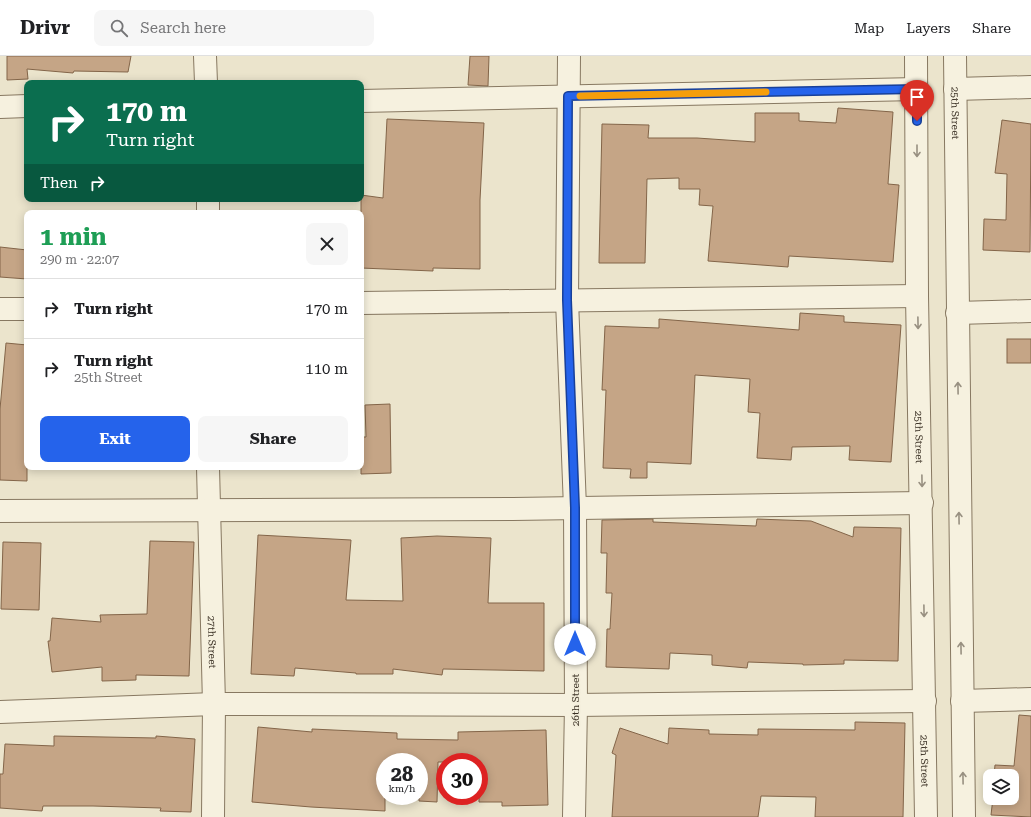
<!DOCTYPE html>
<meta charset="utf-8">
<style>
:root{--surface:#fff;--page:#f6f6f6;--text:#202124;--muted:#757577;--line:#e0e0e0;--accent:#2563eb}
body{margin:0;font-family:"Roboto Serif",serif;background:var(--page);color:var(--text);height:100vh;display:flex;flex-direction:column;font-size:15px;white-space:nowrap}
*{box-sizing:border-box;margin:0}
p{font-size:13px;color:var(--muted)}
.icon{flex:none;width:22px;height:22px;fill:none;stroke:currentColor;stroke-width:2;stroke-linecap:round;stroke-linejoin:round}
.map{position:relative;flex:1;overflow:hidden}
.panel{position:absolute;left:24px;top:154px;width:340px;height:260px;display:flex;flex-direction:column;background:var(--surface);border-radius:8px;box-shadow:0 2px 10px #0003}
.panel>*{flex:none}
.guide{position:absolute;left:24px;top:24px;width:340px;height:122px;border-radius:8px;box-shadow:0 2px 10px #0003;background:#0b6e4f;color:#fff;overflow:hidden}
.tools{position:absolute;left:983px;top:713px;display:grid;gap:8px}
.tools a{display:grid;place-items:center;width:36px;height:36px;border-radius:8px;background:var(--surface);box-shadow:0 2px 10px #0003;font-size:20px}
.speed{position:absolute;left:376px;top:697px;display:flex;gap:8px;font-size:20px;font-weight:700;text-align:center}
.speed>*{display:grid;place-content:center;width:52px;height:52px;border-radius:50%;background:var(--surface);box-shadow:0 2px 10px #0003;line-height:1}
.speed small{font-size:10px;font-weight:400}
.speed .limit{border:6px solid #d22;background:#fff;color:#111}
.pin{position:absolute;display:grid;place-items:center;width:34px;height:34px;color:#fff;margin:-41px -17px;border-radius:50% 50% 50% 0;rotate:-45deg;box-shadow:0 0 4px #0007}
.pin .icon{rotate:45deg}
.me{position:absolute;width:44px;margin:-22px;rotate:0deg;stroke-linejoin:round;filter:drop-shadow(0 0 3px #0008)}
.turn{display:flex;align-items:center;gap:14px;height:84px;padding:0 16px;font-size:18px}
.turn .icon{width:52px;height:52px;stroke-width:2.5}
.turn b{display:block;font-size:28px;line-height:34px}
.then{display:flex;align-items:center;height:38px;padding:0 16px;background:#0003;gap:8px;font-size:15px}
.round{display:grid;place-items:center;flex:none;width:42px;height:42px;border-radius:8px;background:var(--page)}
.summary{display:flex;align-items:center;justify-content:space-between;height:68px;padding:0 16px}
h1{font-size:24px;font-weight:700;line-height:30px;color:#1e9e55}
.button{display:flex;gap:8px;margin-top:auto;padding:8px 16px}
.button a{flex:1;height:46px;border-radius:8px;background:var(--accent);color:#fff;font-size:16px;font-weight:700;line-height:46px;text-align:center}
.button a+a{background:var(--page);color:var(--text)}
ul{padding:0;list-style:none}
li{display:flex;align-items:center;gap:12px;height:60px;padding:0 16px;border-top:1px solid var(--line)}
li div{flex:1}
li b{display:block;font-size:15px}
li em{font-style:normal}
header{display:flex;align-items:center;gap:24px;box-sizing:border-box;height:56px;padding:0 20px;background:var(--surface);border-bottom:1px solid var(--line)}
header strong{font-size:19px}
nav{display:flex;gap:22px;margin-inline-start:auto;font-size:14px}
.search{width:280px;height:36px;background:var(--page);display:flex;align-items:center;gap:10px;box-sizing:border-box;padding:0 14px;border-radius:8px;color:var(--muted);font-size:15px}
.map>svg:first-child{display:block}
.building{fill:#c5a586;stroke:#836549}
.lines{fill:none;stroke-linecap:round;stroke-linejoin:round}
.minor-casing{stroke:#877861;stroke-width:24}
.minor{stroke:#f6f1df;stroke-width:22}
.oneway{stroke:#989081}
.route-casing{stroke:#184099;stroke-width:10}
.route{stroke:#2563eb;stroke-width:7}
.slow{stroke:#f59e0b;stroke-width:7}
.labels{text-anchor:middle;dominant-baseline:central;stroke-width:3;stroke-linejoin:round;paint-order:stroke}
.street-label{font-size:10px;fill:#392f23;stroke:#f3eedb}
</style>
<header>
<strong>Drivr</strong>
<div class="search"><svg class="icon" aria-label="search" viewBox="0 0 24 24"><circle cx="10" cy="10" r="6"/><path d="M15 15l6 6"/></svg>Search here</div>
<nav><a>Map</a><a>Layers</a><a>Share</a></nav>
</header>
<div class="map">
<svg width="1031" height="761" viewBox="0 0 1031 761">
<rect width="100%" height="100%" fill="#ebe4cc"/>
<g class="building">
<polygon points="7,0 131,0 128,16 74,15 73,17 27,13 28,23 7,24"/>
<polygon points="470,0 489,0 488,30 468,29"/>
<polygon points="838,52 893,56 888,128 899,129 893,206 789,200 788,211 708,205 713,150 699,149 700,133 679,133 679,122 647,123 645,207 599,207 602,68 649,69 648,82 697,82 755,86 755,57 799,57 799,65 836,67"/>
<polygon points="387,63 484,67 480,144 480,213 433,212 433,215 361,212 361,139 383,142"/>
<polygon points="1002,64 1031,68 1030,196 983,194 984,163 1006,164 1007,118 995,117"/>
<polygon points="0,191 27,194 27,223 0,221"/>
<polygon points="800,257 844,260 844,266 901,269 891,406 849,404 850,390 792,391 791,404 757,402 760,357 748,356 750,323 695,319 691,408 647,406 647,422 630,422 631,413 603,412 606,334 602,334 605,270 659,272 659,263 799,274"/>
<rect x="1007" y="283" width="24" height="24"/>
<polygon points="6,287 27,289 27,425 0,424 0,353"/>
<polygon points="390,348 391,417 361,418 361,381 366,381 365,349"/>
<polygon points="653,463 653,466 756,470 757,463 811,465 853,481 854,471 901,472 898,605 844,604 844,608 803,609 803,608 748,606 747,612 712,609 712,599 670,597 669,613 606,611 607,573 610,573 612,537 606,537 607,497 601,497 602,464"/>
<polygon points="258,479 351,484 346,544 403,545 401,482 437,480 491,482 488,547 544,547 544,615 443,613 442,619 393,613 393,618 356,618 356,617 295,612 294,620 251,618"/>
<polygon points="150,485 194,486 189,620 136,619 136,624 102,625 102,611 52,616 48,585 50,585 52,562 101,566 100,559 147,558"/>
<polygon points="3,486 41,487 39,554 1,553"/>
<polygon points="1019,659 1031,660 1031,761 991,759 993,742 1012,742 1012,720 994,720 995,709 1014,710"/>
<polygon points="855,666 905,667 903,761 815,761 816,741 761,740 758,761 612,761 616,699 612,697 620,672 668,688 669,672 709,674 709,678 758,679 758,673 855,674"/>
<polygon points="258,671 312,676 312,673 397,677 397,683 458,684 458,676 546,674 548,749 502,750 502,746 479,746 479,706 438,706 437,746 419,745 419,706 385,706 385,755 311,751 252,746"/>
<polygon points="54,680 156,682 156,680 195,683 191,756 160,755 161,752 93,750 43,750 42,755 0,752 0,718 3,718 5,688 54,690"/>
</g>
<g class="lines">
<defs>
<g id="minor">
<polyline points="205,0 206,27"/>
<polyline points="569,0 567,244 575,452 576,649 574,761"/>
<path id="s1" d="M916 0 917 240 926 761"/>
<path id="s2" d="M955 0 964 761"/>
<polyline points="955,33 1031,31"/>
<polyline points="361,45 917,33"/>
<polyline points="0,51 27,50"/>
<polyline points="208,143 208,157"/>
<polyline points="361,247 917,240"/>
<polyline points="0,253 27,253"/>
<polyline points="957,257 1031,255"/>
<path id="s3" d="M208 411 214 648 213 761"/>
<polyline points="0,455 513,453 922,447"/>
<polyline points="962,645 1031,643"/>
<polyline points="0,656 214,648 576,649 925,645"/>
</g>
</defs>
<use href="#minor" class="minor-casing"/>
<use href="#minor" class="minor"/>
</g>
<defs><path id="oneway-shaft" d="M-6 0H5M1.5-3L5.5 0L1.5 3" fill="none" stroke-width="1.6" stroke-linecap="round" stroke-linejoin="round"/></defs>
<g class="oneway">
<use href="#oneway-shaft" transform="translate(917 95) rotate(90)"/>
<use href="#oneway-shaft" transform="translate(918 267) rotate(89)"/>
<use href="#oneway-shaft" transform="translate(958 332) rotate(-91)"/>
<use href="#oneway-shaft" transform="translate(922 425) rotate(89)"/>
<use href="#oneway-shaft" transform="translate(959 462) rotate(-91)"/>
<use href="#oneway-shaft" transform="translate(924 555) rotate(89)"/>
<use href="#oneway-shaft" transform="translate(961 592) rotate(-91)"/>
<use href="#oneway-shaft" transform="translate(963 722) rotate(-91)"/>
</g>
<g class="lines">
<defs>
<polyline id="route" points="575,588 575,452 567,244 568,40 917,33 917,65"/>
</defs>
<use href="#route" class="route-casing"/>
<use href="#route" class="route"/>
<polyline class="slow" points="580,40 766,36"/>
</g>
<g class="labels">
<g class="street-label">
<text stroke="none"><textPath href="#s2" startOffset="57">25th Street</textPath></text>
<text stroke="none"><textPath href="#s1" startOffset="381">25th Street</textPath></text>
<text stroke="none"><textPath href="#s3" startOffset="175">27th Street</textPath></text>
<text transform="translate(575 644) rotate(-90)">26th Street</text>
<text stroke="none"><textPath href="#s1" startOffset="705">25th Street</textPath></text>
</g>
</g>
</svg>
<div class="tools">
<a><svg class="icon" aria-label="layers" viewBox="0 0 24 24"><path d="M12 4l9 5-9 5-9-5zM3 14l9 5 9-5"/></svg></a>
</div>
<div class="speed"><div>28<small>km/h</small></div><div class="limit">30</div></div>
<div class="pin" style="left:917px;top:65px;background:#d93025"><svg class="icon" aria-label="arrive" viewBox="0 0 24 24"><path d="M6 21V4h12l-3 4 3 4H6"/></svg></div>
<svg class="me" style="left:575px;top:588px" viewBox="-20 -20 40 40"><circle r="19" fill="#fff"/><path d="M0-13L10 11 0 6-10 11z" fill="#2563eb"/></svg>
<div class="guide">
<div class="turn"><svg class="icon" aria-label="right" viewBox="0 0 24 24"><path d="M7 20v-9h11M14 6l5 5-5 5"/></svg><div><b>170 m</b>Turn right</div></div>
<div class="then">Then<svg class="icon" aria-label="right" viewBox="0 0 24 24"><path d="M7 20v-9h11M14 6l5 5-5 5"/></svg></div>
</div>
<section class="panel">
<div class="summary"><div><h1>1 min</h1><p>290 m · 22:07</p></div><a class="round"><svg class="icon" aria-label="close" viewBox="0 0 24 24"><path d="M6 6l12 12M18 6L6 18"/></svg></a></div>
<ul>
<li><svg class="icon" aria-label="right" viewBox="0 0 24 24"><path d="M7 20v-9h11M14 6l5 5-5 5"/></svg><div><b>Turn right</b></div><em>170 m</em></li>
<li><svg class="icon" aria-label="right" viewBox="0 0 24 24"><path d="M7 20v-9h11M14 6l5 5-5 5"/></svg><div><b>Turn right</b><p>25th Street</p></div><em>110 m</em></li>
</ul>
<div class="button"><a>Exit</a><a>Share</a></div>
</section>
</div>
